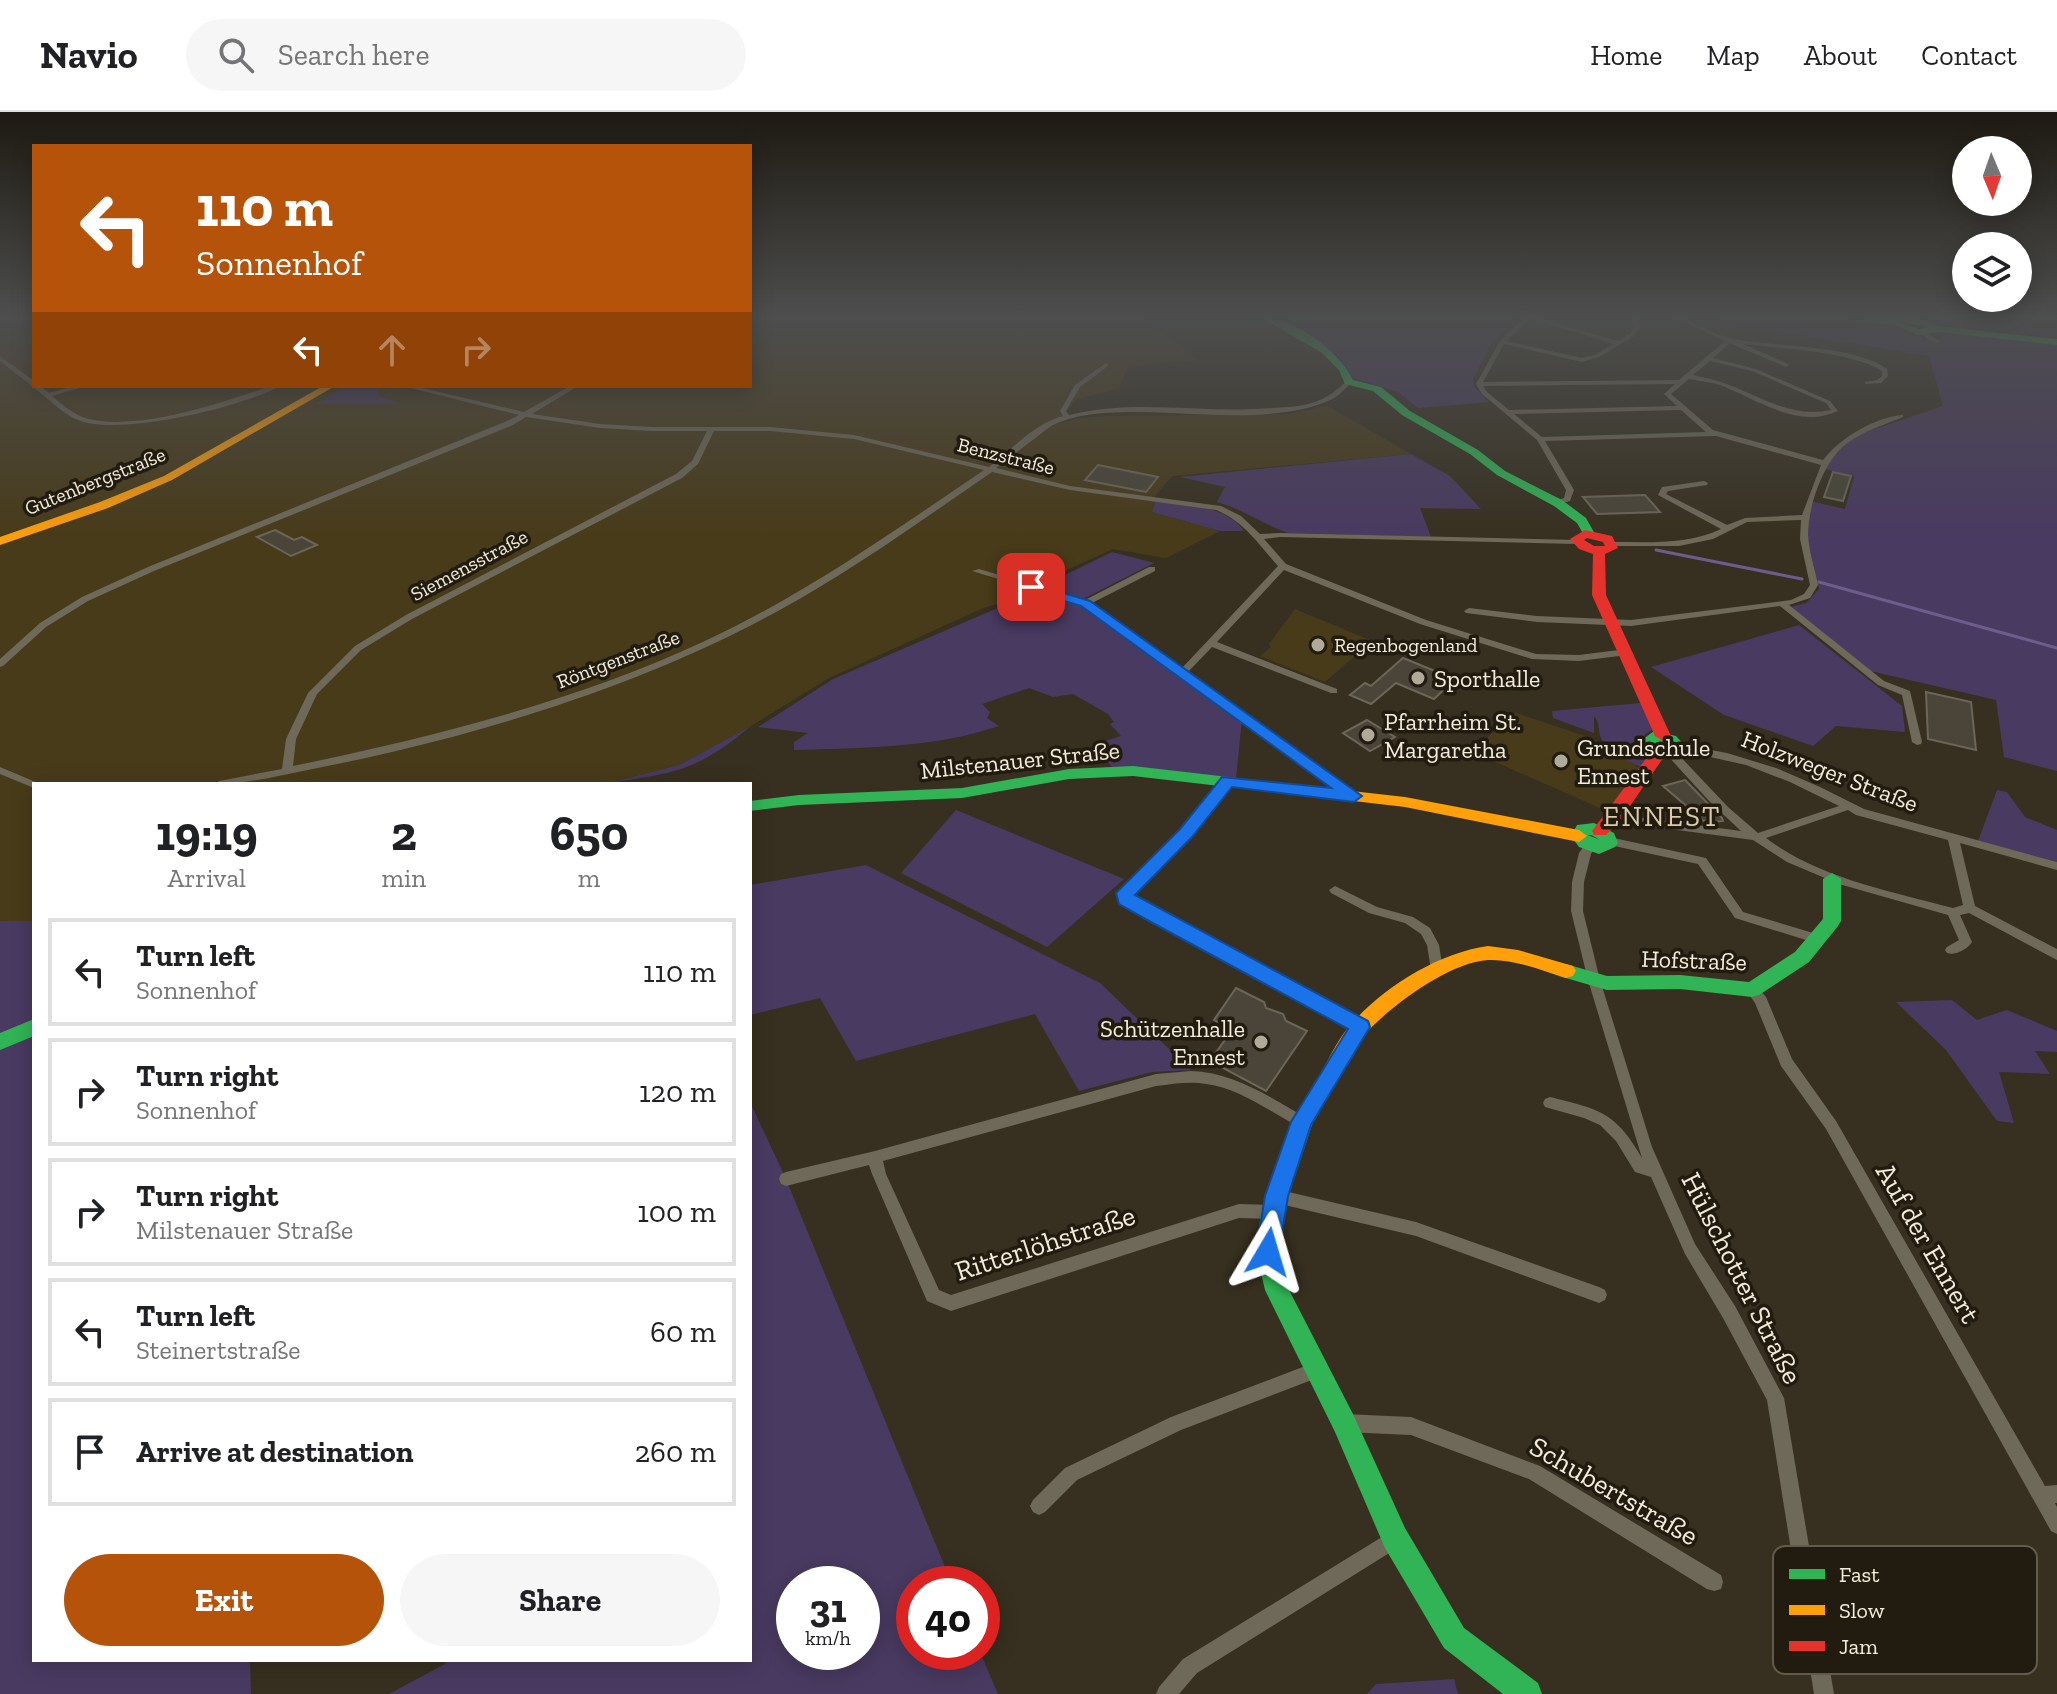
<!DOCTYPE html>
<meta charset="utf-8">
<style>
:root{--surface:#fff;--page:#f6f6f6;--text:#202124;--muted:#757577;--line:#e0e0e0;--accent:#b45309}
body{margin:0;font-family:"Zilla Slab",serif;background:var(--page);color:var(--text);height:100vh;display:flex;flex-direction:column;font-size:30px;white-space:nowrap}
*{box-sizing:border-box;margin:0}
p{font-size:26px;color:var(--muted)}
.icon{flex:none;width:44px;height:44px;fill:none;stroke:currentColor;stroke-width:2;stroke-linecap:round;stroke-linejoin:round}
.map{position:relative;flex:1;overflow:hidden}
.panel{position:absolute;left:32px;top:670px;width:720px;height:880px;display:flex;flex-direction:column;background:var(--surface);border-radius:0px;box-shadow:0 4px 20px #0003}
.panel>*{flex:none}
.guide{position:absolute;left:32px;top:32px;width:720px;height:244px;border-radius:0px;box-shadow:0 4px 20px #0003;background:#b45309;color:#fff;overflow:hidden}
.needle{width:52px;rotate:178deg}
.tools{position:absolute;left:1952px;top:24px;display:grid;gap:16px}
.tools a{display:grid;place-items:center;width:80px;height:80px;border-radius:50%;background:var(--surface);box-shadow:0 4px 20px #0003;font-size:40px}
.speed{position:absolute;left:776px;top:1454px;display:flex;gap:16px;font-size:40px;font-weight:700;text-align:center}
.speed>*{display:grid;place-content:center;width:104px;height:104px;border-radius:50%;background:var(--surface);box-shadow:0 4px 20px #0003;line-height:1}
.speed small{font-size:20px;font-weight:400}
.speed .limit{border:12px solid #d22;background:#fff;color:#111}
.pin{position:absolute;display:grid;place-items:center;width:68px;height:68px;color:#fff;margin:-34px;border-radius:16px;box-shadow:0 4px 12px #0006}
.me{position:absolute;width:88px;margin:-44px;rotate:7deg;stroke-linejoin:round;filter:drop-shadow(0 0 6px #0008)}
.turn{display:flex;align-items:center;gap:28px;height:168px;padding:0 32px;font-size:36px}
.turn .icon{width:104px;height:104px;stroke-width:2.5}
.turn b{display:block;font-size:56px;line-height:68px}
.lanes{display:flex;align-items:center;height:76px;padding:0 32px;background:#0003;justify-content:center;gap:40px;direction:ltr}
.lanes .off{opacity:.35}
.eta{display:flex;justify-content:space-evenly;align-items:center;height:136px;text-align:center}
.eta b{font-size:48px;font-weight:800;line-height:56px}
.action{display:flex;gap:16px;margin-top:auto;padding:16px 32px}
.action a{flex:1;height:92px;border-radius:48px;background:var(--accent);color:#fff;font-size:32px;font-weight:800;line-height:92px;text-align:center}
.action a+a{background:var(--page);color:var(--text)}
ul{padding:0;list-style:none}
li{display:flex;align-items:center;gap:24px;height:108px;margin:0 16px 12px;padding:0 16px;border:4px solid var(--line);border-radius:0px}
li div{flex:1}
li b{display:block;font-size:30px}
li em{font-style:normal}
header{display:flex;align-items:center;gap:48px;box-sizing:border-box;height:112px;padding:0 40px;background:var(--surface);border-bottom:2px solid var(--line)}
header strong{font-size:38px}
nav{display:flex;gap:44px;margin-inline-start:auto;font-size:28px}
.search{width:560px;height:72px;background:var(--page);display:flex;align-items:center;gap:20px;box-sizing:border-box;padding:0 28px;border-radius:44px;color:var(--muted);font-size:30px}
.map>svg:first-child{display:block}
.built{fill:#483b19}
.green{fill:#493a61;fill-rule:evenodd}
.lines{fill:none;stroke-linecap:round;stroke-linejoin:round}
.stream{stroke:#6e5d8c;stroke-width:3}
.building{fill:#4a4538;stroke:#6c6659;stroke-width:2}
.street{fill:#6f6959;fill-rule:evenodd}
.fast{fill:#30b455;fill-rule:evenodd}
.slow{fill:#ff9f0a;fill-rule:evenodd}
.jam{fill:#e5322d;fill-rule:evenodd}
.route{fill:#1a73e8;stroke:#114b97;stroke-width:2}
.poi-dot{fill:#b1aa9a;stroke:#221c10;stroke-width:3}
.labels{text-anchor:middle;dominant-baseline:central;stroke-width:7;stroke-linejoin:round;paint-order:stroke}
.far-street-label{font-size:20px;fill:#f3ecdb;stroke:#221c10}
.far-poi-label{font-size:20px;fill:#f3ecdb;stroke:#221c10;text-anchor:start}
.poi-label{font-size:24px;fill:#f3ecdb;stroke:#221c10;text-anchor:start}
.street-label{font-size:24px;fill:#f3ecdb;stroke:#221c10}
.quarter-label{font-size:28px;letter-spacing:2px;fill:#dacbaa;stroke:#221c10}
.near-street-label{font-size:28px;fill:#f3ecdb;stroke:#221c10}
.key{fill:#221c10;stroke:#615a4d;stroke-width:2}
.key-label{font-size:22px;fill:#f3ecdb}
</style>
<header>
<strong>Navio</strong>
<div class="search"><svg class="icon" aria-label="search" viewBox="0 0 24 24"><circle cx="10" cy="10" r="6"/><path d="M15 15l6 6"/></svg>Search here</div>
<nav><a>Home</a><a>Map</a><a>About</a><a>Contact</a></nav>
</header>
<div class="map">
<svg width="2057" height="1582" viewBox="0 0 2057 1582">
<rect width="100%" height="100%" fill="#373020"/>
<g class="built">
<polygon points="0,206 34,206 34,274 750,274 750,206 1153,206 1147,208 1153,217 1174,228 1197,248 1128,254 1119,277 1077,287 1056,312 1081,306 1109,304 1288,302 1328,294 1411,342 1172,364 1156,383 1152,400 1220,419 1166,446 1113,437 1014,482 1007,489 981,497 829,566 751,614 679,653 608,671 34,672 34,809 0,809"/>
<polygon points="1295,497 1372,529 1325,570 1260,544 1271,535 1269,532"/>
<polygon points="1513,600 1594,627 1643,658 1611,701 1473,640"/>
</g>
<g class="green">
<polygon points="1272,206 1516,206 1491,232 1473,267 1473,274 1489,290 1418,296 1398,280 1353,266 1337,243 1280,209 1284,208 1282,206"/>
<path d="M1712 206C1755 206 1801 202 1844 206 1877 209 1908 224 1940 227L1942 222 1957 221 2057 233V659L2004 645 1996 588 1866 558 1790 495 1806 491 1819 477 1805 418 1810 389 1845 397 1854 364 1825 357 1842 333 1857 323 1943 294 1929 244 1739 213Z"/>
<polygon points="1925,206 2057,206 2057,226 1945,213"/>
<polygon points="355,274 379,275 377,283 400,292 316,292 337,279"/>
<path d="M1411 342 1450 364 1481 397 1420 396 1431 425 1288 421C1263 412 1242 397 1217 390L1225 375 1180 365Z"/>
<path d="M1155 389C1184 393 1226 393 1244 419H1220L1152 400Z"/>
<path d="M1112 440 1154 451 1075 491 1242 607 1236 666 1113 656 1093 633 1121 624 1110 612 1114 610 1108 602 1073 582 1053 585 1029 576 982 592 990 600 987 606 999 614C935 636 861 636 794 638V630L808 621 758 615 833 567 1000 495Z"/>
<polygon points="1799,513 1902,594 1905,620 1836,614 1813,634 1724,603 1651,555"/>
<path d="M1641 591 1654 617 1645 622 1643 628 1650 641 1645 657C1629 649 1611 644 1602 628 1597 620 1601 612 1594 604V621L1553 606 1552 599Z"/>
<path d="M751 614C697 659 676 661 608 671L679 653Z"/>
<polygon points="1997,678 2007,680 2025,705 2057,718 2057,750 1978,729"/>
<polygon points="956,698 1124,767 1047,835 901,761"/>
<polygon points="866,753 1100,871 1191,958 1152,960 1079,979 1035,902 856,949 820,886 750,903 750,773"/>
<polygon points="0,809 34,809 34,1548 250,1548 251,1582 0,1582"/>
<polygon points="1952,888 1977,908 2007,898 2057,919 2057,940 2035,939 2050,962 1999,960 2014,1011 1997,1009 1946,938 1896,890"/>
<path d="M750 990 786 1067 952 1472H914V1540H980L998 1582H389L445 1552V1548H750ZM794 1472H862V1540H794Z"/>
<polygon points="1454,1567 1458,1582 1367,1582 1376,1572"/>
</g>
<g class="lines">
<g class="stream">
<polyline points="1656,438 1802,467"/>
<polyline points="1819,470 2057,536"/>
</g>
</g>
<g class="building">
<polygon points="1098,353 1158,365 1146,380 1085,368"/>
<polygon points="1833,360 1851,364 1843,389 1824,385"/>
<polygon points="1645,383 1660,400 1597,402 1583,385"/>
<polygon points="275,418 294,428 302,425 317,433 291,444 257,425"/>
<polygon points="1403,546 1455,567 1434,587 1396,571 1371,592 1350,583 1365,571 1371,574"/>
<polygon points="1926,580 1971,590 1976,638 1928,627"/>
<polygon points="1367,608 1395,625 1370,639 1343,621"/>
<polygon points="1685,668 1722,706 1723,709 1706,711 1663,674"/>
<polygon points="1236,876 1264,890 1266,896 1283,902 1286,909 1307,919 1266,979 1210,949 1232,918 1214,908"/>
</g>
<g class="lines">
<g class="street">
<path d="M1524 206H1530L1506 229 1582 246 1595 243 1613 232 1531 206H1539L1618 229 1630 222 1634 214 1632 206H1638L1640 214 1634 224 1599 245 1582 250 1504 232 1483 270 1679 268 1725 229 1675 206H1682C1699 213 1717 224 1734 227 1776 235 1854 233 1887 257L1888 264 1881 271 1865 272V270L1877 268 1882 264V259C1855 240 1778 236 1743 232L1788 252 1789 253 1786 255 1730 231 1713 246 1756 257 1830 289 1838 299C1798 318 1757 287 1720 273 1710 270 1699 269 1689 267L1671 282 1713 318 1823 348C1840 326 1875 305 1903 303V305C1884 313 1863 319 1846 332 1823 350 1808 395 1808 423 1809 440 1815 457 1818 473L1810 486 1789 493 1884 569 1910 579 1922 630 1921 632 1917 633 1912 630 1902 583 1878 573 1780 494 1631 514 1537 510 1466 501 1464 499 1469 496 1537 504 1631 508 1791 488 1804 482 1810 473 1800 427 1801 408 1747 410 1713 427 1679 434H1613L1609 432 1613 430C1650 430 1687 433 1721 417L1658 383 1662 375 1704 369 1708 371 1707 373 1668 379 1666 382 1727 413 1745 406 1802 403 1821 353 1716 324 1545 329 1574 378 1570 389 1555 393V389L1564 386 1566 378 1537 328 1482 282 1476 272 1500 229ZM1710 249 1752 259 1826 291 1831 298C1793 306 1763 286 1729 273 1717 268 1705 266 1693 263ZM1675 272 1664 282 1677 294 1509 298 1487 280 1483 274ZM1681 298 1706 320 1542 325 1514 302Z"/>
<polygon points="1919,219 1923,219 1940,230 1935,231 1919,221"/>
<path d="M0 244 34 269V274H40L49 281 75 274H86L52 284C63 293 75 304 89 307 140 319 221 291 271 274H280C243 295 118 325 78 308 63 302 51 289 38 279 26 269 13 259 0 249Z"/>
<path d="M1106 251 1108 252V254L1080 275 1066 299 1069 303C1135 286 1206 302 1273 296 1291 295 1312 294 1328 284 1334 280 1341 274 1347 269L1352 270C1345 277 1337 286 1328 289 1277 311 1198 301 1143 300 1112 300 1079 300 1051 314L996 356 1070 374 1221 394 1241 404 1260 422 1280 421 1579 428 1580 430 1576 432 1280 425 1264 427 1286 452 1426 508 1536 542 1579 543 1627 537 1632 540 1627 543 1579 549 1532 547 1420 512 1284 458 1217 530 1337 577V581H1331L1212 535 1188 560 1359 684 1354 688 1350 687 1083 493 972 459 979 457 1085 488 1149 455H1155V459L1092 491 1182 556 1278 454C1259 433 1244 409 1216 398L1070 378 992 360C922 408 853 458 778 499 657 565 526 608 392 640 362 647 333 653 303 659 274 665 244 672 214 672L219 669 282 657 286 627 308 581 355 534 406 503 676 362 692 349 707 319H652L600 316 526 305 513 313 154 459 88 489 46 515 3 554 0 555V547L40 511 82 485 148 455 507 309 519 303 403 274H414L524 300 570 274H578L532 302 600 312 652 315H770L854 323 989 355C1012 337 1034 312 1063 304L1060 299 1075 273ZM714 319H770L854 327 984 358C894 419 804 483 705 529 573 590 434 625 293 654L296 627 317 582 361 538 412 507 682 366 698 352Z"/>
<path d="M1678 632 1727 641 1776 656 1820 675 1864 697 2057 750V758L1960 731 1975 794 2057 837V848L1969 801 1960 803 1972 830C1968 837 1955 844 1947 841L1945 838 1947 835 1959 828 1948 803 1839 772 1787 750 1753 728 1609 709 1607 706 1613 702 1741 719 1711 691 1666 642 1665 640 1666 638H1674L1728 695 1758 721 1839 694 1790 670 1746 653 1674 637 1673 635 1674 633ZM1848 698 1856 703 1948 728 1963 793 1953 796C1890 779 1819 766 1766 726Z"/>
<polygon points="0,655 38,671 39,672 34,672 34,676 0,662"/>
<polygon points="1228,666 1232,667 1233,669 1232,671 1190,724 1131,782 1132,785 1365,911 1367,915 1365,919 1360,920 1355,919 1122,790 1119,781 1121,778 1182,718 1224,667"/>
<polygon points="1609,725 1706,746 1743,800 1823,824 1825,827 1823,830 1819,832 1735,806 1698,752 1605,732 1603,729"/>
<path d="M1590 730 1596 734 1591 742 1584 770 1583 799 1600 868 1652 1035 1695 1132 1735 1194 1784 1286 1834 1582H1814L1767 1288 1723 1206 1685 1142 1651 1065 1635 1060 1616 1029 1600 1013 1584 1006 1545 995 1543 991 1545 987 1550 985C1599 997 1616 1000 1642 1046L1588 868 1571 799 1572 770 1579 741 1586 731Z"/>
<polygon points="1335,774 1377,795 1413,805 1430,816 1439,833 1443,858 1441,861 1433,861 1431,858 1427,833 1421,822 1405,811 1369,801 1331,781 1329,778"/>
<polygon points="1752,873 1757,874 1766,885 1792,947 1836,1009 2045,1374 2057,1373 2057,1391 2055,1391 2057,1395 2057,1422 2051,1419 1826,1017 1781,954 1755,891 1746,878 1747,874"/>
<path d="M1191 959C1234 960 1271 986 1307 1006L1309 1010 1307 1014 1302 1016 1297 1014C1269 999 1239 976 1206 972 1190 969 1173 972 1156 974L883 1049 886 1062 939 1178 951 1183 1239 1092 1272 1093 1277 1095 1280 1100 1277 1105 1272 1107 1239 1106 951 1199 927 1189 872 1062 869 1053 786 1074 781 1072 779 1067 781 1062 786 1060 875 1039 1156 962Z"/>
<polygon points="1276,1077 1416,1110 1599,1175 1605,1178 1607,1183 1605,1188 1599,1191 1416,1124 1276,1091 1271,1089 1268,1084 1271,1079"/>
<polygon points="1316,1250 1322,1252 1324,1258 1322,1264 1181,1318 1077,1368 1045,1400 1039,1403 1033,1400 1030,1394 1033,1388 1065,1356 1171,1305"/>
<polygon points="1344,1302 1411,1305 1540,1354 1721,1463 1723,1470 1721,1477 1714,1479 1707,1477 1529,1367 1411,1323 1344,1320 1338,1317 1335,1311 1338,1305"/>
<polygon points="1395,1417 1402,1419 1404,1426 1402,1433 1197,1561 1179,1582 1156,1582 1159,1575 1183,1547"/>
</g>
<g class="fast">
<path d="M1262 206C1295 206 1339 239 1353 268L1381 275 1410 299 1478 338 1505 359 1562 388 1586 406 1595 422 1585 425 1577 411 1554 394 1497 363 1470 342 1402 303 1373 279 1345 272 1339 258 1322 241Z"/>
<path d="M1850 206 1924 207 1937 214 2057 227V233L1939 220 1918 223 1895 213 1854 209ZM1904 212 1922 213 1927 216 1919 217Z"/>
<polygon points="1654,619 1676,624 1686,635 1670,645 1652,640 1642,628"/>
<polygon points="1133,654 1325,676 1333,681 1325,686 1133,664 1069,667 962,686 799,693 750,699 750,689 799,683 962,676 1069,657"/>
<path d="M1594 711 1614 721 1618 731 1615 735 1599 742 1579 735 1571 724 1577 713ZM1588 723H1591L1600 728Z"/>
<polygon points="1832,761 1841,767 1841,809 1838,814 1809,850 1759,883 1752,885 1680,877 1607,878 1559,864 1556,859 1559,854 1566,852 1607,864 1680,863 1749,870 1795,840 1823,807 1823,767"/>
<polygon points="34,907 34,924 0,938 0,921"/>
<polygon points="1331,953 1338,956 1341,962 1312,1013 1283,1100 1280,1140 1288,1176 1353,1302 1405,1416 1464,1516 1538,1571 1542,1582 1503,1582 1444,1536 1385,1436 1335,1320 1265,1178 1256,1140 1261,1100 1291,1010 1324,956"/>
</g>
<g class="slow">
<polygon points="323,274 335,274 172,368 108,396 0,433 0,425 100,390 164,364"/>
<polygon points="1325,676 1405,685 1579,718 1587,724 1579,730 1405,695 1319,685 1317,681"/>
<path d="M1488 834 1518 838 1573 854 1576 859 1573 864 1566 866C1541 858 1514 847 1488 848 1450 850 1392 893 1367 920 1355 934 1348 952 1338 968L1331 971 1324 968 1321 962C1330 944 1340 923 1354 909 1387 873 1439 841 1488 834Z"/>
</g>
<g class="jam">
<path d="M1585 418 1612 424 1618 436 1605 442 1606 483 1671 624 1668 627 1663 629 1655 624 1592 483 1593 442 1579 437 1570 427ZM1587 426 1603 430 1605 434H1594L1584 428Z"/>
<polygon points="1660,634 1668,639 1619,710 1606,723 1594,723 1592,719 1654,636"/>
</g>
</g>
<linearGradient id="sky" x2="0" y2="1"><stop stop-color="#1e1a12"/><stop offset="0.48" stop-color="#4d4e4e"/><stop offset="1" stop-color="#4d4e4e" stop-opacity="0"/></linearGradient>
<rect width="2057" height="427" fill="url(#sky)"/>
<polygon class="route" points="1031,471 1090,489 1362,684 1354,690 1232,675 1192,725 1135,783 1368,909 1370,915 1311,1013 1288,1084 1279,1140 1276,1148 1268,1151 1259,1148 1256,1140 1265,1084 1291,1010 1348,917 1149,809 1119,792 1116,781 1180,717 1222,665 1331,676 1081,494 1026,478 1024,475"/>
<g class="poi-dot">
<circle cx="1318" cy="533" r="8"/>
<circle cx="1418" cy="566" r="8"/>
<circle cx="1368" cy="623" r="8"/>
<circle cx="1561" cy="649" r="8"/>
<circle cx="1261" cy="930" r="8"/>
</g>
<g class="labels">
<g class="far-street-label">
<text transform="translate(1006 344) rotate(14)">Benzstraße</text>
<text transform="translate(95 369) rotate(-22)">Gutenbergstraße</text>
<text transform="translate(469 453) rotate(-28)">Siemensstraße</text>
<text transform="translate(618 547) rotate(-21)">Röntgenstraße</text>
</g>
<g class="far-poi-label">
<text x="1334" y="533">Regenbogenland</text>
</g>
<g class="poi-label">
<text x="1434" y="566">Sporthalle</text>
<text x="1384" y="609">Pfarrheim St.<tspan x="1384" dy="28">Margaretha</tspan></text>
<text x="1577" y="635">Grundschule<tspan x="1577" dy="28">Ennest</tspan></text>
<text x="1245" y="916" text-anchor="end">Schützenhalle<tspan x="1245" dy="28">Ennest</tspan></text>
</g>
<g class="street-label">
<text transform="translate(1020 648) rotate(-6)">Milstenauer Straße</text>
<text transform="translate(1830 659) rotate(21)">Holzweger Straße</text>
<text transform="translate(1694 848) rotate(2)">Hofstraße</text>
</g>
<g class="quarter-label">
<text x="1662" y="704">ENNEST</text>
</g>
<g class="near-street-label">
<text transform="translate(1045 1131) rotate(-18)">Ritterlöhstraße</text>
<text transform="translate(1928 1131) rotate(60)">Auf der Ennert</text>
<text transform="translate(1742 1166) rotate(63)">Hülschotter Straße</text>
<text transform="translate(1614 1379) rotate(30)">Schubertstraße</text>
</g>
</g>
<rect x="1773" y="1434" width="264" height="128" rx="12" class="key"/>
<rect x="1789" y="1457" width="36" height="10" fill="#30b455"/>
<rect x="1789" y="1493" width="36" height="10" fill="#ff9f0a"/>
<rect x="1789" y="1529" width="36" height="10" fill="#e5322d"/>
<g class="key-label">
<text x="1839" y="1470">Fast</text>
<text x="1839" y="1506">Slow</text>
<text x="1839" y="1542">Jam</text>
</g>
</svg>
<div class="tools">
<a><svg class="needle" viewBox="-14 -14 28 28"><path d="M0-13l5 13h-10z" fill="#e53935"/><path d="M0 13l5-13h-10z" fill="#757577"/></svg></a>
<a><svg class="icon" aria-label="layers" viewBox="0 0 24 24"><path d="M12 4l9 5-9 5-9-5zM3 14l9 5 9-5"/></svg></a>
</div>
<div class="speed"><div>31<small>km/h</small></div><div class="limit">40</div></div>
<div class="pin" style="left:1031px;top:475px;background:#d93025"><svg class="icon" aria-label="arrive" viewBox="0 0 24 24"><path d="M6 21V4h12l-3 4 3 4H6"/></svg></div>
<svg class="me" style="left:1268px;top:1140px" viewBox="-20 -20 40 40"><path d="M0-17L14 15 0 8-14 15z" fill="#1a73e8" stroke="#fff" stroke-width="4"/></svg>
<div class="guide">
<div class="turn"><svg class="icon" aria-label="left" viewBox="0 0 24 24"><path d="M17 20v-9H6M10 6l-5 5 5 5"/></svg><div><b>110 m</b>Sonnenhof</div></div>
<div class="lanes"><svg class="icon" aria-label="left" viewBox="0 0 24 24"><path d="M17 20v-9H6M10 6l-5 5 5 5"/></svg><svg class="icon off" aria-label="ahead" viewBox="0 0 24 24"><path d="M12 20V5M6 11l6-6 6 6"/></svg><svg class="icon off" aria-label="right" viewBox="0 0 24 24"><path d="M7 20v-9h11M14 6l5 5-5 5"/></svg></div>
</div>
<section class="panel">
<div class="eta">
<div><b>19:19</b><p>Arrival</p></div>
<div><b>2</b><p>min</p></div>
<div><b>650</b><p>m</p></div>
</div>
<ul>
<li><svg class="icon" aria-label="left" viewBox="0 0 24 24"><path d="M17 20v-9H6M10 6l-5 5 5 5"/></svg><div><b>Turn left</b><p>Sonnenhof</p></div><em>110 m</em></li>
<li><svg class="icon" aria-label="right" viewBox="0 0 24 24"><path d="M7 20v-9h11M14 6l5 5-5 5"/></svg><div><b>Turn right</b><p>Sonnenhof</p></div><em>120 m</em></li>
<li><svg class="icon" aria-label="right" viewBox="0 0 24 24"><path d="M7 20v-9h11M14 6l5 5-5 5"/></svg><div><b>Turn right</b><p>Milstenauer Straße</p></div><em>100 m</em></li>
<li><svg class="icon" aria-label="left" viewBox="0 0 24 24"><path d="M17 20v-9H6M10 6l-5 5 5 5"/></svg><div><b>Turn left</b><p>Steinertstraße</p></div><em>60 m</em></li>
<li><svg class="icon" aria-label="arrive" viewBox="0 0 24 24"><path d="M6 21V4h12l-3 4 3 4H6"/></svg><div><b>Arrive at destination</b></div><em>260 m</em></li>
</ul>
<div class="action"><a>Exit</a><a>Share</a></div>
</section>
</div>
